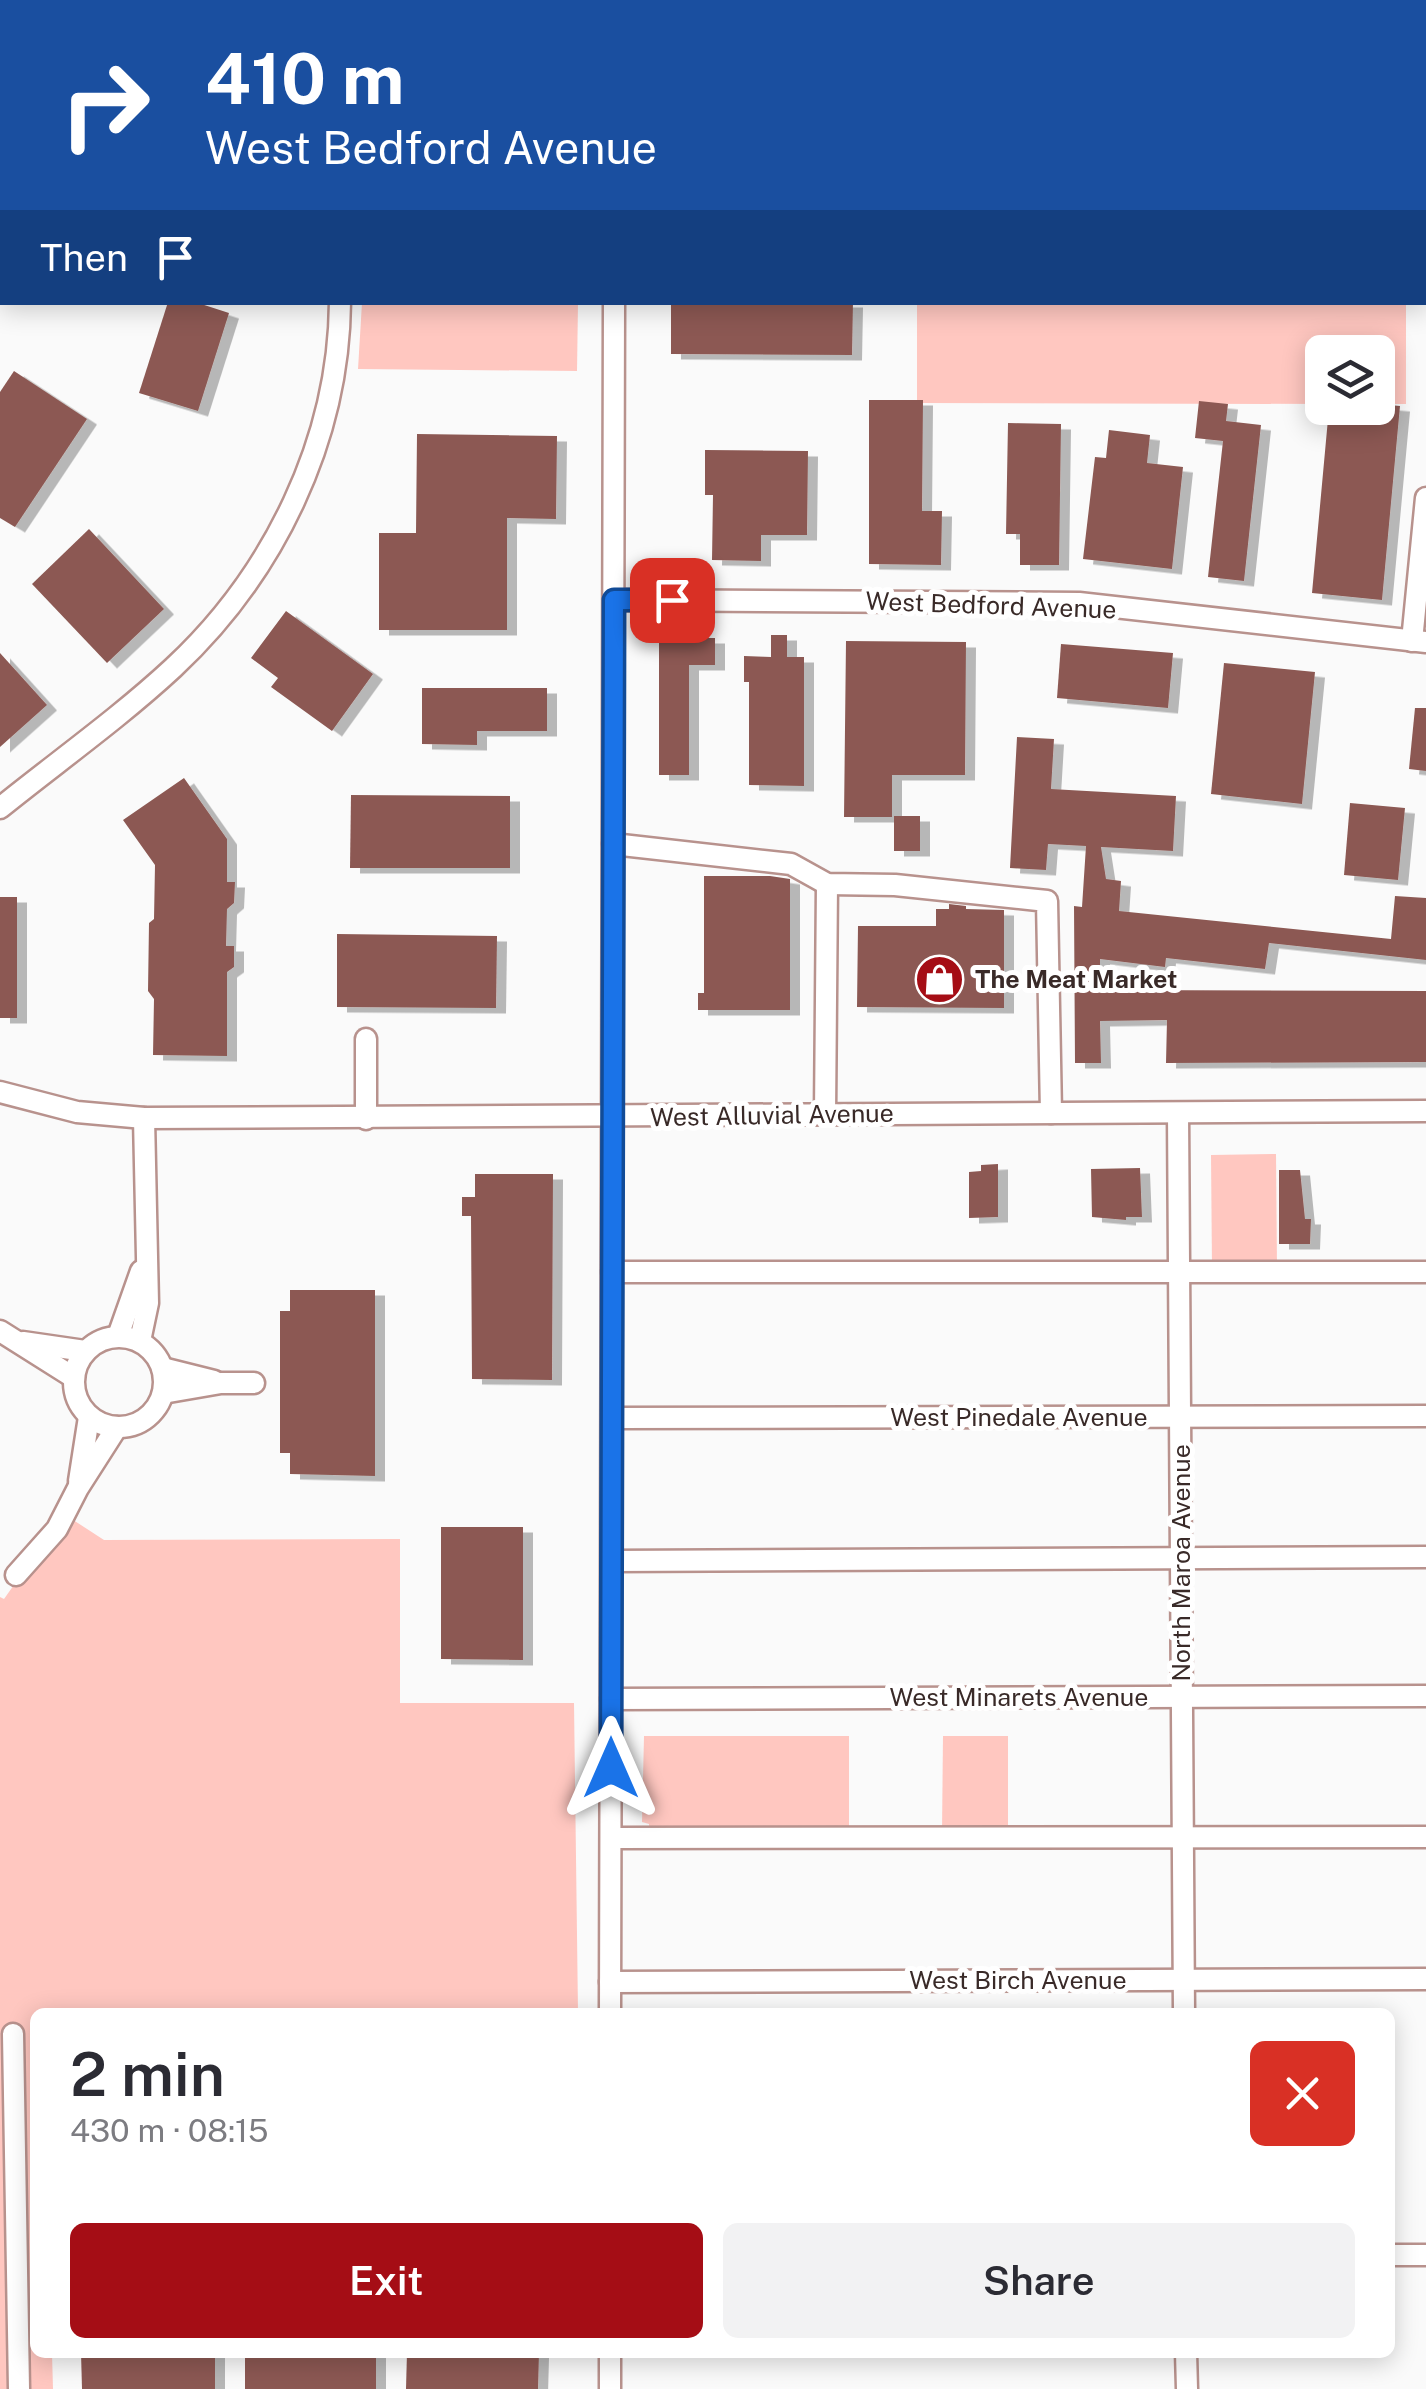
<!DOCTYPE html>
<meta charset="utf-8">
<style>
:root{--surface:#fff;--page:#f2f2f3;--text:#2b2b33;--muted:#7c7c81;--accent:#a50d15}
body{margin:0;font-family:"Public Sans",sans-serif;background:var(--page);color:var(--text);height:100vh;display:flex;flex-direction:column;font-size:38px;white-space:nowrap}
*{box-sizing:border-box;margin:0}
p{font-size:32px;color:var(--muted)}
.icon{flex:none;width:55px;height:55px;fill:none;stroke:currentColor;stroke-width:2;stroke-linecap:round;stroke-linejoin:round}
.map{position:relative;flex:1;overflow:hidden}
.details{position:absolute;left:30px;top:2008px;width:1365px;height:350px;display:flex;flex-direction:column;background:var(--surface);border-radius:15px;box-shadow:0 5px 25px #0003}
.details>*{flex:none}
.guide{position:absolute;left:0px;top:0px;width:1428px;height:305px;box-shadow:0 5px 25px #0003;background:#1a4fa0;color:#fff;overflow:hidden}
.tools{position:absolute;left:1305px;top:335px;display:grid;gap:20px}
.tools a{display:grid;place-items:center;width:90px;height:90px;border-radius:15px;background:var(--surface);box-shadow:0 5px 25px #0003;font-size:50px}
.pin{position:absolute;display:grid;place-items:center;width:85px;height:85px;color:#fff;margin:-42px;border-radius:20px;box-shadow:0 5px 15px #0006}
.me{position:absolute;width:110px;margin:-55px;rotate:0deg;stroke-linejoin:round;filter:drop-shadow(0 0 8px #0008)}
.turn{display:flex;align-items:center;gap:35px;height:210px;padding:0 40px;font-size:45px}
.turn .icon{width:130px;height:130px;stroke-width:2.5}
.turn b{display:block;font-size:70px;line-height:85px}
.then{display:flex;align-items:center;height:95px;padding:0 40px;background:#0003;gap:20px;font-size:38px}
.round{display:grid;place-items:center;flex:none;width:105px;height:105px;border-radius:15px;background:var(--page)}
.headline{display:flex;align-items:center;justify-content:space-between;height:170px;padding:0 40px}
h1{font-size:60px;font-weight:600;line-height:75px}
.cta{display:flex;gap:20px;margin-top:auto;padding:20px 40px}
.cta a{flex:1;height:115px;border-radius:15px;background:var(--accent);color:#fff;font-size:40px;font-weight:600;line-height:115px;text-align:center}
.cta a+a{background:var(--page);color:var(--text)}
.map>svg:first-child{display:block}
.green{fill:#ffc7c0}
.building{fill:#8c5953;filter:url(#shadow)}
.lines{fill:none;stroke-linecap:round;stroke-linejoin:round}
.minor-casing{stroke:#b8928d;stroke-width:25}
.minor{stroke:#fff;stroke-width:20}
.route-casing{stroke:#114b97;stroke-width:25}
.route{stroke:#1a73e8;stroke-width:18}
.labels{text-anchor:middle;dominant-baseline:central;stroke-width:10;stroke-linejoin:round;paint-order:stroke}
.street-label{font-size:25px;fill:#392a28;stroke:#fff}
.poi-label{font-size:25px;font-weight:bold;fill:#392a28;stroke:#fff;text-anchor:start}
</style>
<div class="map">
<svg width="1426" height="2389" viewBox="0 0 1426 2389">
<defs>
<filter id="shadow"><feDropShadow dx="10" dy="5.5" stdDeviation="0" flood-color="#0004"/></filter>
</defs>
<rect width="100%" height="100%" fill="#fafafa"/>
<g class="green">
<rect x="918" y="0" width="489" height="2"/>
<polygon points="362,303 578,303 577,371 358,369"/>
<polygon points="917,303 1406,303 1406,404 1378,404 1378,352 1322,352 1322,404 917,403"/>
<polygon points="1276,1154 1277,1268 1212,1268 1211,1155"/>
<polygon points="64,1514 104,1540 400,1539 400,1703 574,1703 578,2012 35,2012 35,2352 52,2353 53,2389 0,2389 0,1597 4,1599"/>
<polygon points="644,1736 849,1736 849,1832 649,1833 649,1824 642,1822"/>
<polygon points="943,1736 1008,1736 1008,1832 942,1832"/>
</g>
<g class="building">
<polygon points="168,302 195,302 229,313 198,411 139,393"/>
<polygon points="671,302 853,302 852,355 671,354"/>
<polygon points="14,371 87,419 15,527 0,518 0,392"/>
<polygon points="869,400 923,400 922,511 942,511 941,565 869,564"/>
<polygon points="1199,401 1228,404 1226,421 1261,425 1244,581 1208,577 1223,441 1195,438"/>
<polygon points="1378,404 1400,406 1382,600 1312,593 1329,408 1378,408"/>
<polygon points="1008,423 1061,424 1059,565 1020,565 1020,534 1006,534"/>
<polygon points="1109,430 1150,435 1147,463 1183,467 1172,569 1083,559 1095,457 1106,458"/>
<polygon points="417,434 557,436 556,519 507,518 507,630 379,630 379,533 416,533"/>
<polygon points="705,450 808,451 807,535 761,535 761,561 712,560 713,495 705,495"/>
<polygon points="89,529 164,609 107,663 32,584"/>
<polygon points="286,611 373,674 332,731 271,687 278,678 251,658"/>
<polygon points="771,635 787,635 787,657 804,657 804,786 749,785 749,682 744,682 744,656 771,657"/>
<polygon points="659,638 715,638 715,665 689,665 689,775 659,775"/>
<polygon points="846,641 966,642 965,775 892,775 892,817 844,817"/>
<polygon points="1061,644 1173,653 1168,708 1057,698"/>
<polygon points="0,653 47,705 0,747"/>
<polygon points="1224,663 1315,672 1302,804 1211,794"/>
<polygon points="422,688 547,688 547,731 477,731 477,745 422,744"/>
<polygon points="1415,708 1426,708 1426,771 1409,769"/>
<polygon points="1017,737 1054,739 1051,789 1176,796 1173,851 1101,847 1106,879 1121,881 1119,911 1391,939 1395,896 1426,898 1426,960 1269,943 1265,969 1166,958 1165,967 1100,959 1100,990 1426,991 1426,1062 1166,1063 1167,1020 1100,1021 1101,1063 1075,1063 1074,906 1082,907 1086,846 1048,844 1046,870 1010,868"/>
<polygon points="184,778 227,839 227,882 235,882 234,903 227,909 226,946 234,946 234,967 227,972 227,1056 153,1055 154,999 148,991 149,923 154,919 155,865 123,820"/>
<polygon points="351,795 510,796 510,868 350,868"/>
<polygon points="1350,803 1405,808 1398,880 1344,875"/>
<rect x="894" y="816" width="26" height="35"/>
<polygon points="704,876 770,876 790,879 790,1010 698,1010 698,993 704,993"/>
<rect x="0" y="897" width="17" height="121"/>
<polygon points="949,904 966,906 966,909 1004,910 1004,1008 857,1007 858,926 936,926 936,909 949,909"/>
<polygon points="337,934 497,936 496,1008 337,1007"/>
<polygon points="998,1164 998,1217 969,1218 969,1172 981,1171 981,1165"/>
<polygon points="1140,1168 1142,1217 1126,1217 1126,1220 1092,1217 1091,1169"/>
<polygon points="1279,1170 1300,1170 1305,1219 1311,1219 1310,1244 1279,1244"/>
<polygon points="475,1174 553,1174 552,1380 472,1379 471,1216 462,1216 462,1197 475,1197"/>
<polygon points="290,1290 375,1290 375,1476 290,1474 290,1453 280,1453 280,1311 290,1311"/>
<polygon points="441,1527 523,1527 523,1660 441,1659"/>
<polygon points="81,2352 215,2352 215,2389 82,2389"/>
<rect x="245" y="2352" width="131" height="37"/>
<polygon points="407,2352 539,2352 538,2389 406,2389"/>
</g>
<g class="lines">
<defs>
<g id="minor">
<polyline points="614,0 614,2"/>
<polyline points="0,19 2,19"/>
<polyline points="615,600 1079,603 1426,642"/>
<polyline points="1412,641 1426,498"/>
<path d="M0 808C57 762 119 718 173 668 273 575 339 441 340 302"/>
<polyline points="613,844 791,864 827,884 895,885 1047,901 1051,1113"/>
<polyline points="0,1092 77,1112 144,1118 1426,1111"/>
<polyline points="1178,1113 1184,2012"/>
<polyline points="825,1114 827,884"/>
<polyline points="366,1119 366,1039"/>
<polyline points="612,1272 1426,1272"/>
<polyline points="0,1331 73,1377"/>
<polyline points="118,1336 141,1271"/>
<circle cx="119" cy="1382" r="45"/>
<polyline points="140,1341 148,1303 144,1118"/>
<polyline points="23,1342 85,1351"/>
<polyline points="162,1368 214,1381"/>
<polyline points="163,1393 221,1383 254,1383"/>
<polyline points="612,1418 1426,1416"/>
<polyline points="79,1481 89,1417"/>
<polyline points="612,1561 1426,1557"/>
<polyline points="16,1575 57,1529 78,1488 117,1427"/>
<polyline points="611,1699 1426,1696"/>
<polyline points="611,1838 1426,1837"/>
<polyline points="610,1982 1426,1979"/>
<polyline points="610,2012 614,302"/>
<polyline points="13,2034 19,2389"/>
<polyline points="1390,2255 1426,2255"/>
<polyline points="1186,2352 1187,2389"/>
<polyline points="610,2389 610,2352"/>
</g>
</defs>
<use href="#minor" class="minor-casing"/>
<use href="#minor" class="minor"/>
</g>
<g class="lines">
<defs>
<polyline id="route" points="611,1768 614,600 672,600"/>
</defs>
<use href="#route" class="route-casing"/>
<use href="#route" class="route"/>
</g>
<defs>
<symbol id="shop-disc" viewBox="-11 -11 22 22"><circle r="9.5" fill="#a50d15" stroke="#fff"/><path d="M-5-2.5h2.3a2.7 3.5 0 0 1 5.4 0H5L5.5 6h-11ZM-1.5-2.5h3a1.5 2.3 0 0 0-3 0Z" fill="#fff"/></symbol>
</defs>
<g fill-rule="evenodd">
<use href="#shop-disc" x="912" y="952" width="55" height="55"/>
</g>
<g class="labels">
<g class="street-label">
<text transform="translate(991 605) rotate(2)">West Bedford Avenue</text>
<text transform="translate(772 1115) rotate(-1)">West Alluvial Avenue</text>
<text x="1019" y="1417">West Pinedale Avenue</text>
<text transform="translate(1181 1563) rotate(-90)">North Maroa Avenue</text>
<text x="1019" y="1697">West Minarets Avenue</text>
<text x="1018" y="1980">West Birch Avenue</text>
</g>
<g class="poi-label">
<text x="975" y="979">The Meat Market</text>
</g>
</g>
</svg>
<div class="tools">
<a><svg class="icon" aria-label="layers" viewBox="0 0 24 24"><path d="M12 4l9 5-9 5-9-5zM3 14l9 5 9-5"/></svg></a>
</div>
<div class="pin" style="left:672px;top:600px;background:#d93025"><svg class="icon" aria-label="arrive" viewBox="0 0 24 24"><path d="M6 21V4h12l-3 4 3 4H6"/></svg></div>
<svg class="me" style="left:611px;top:1768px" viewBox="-20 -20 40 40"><path d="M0-17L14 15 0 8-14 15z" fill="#1a73e8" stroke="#fff" stroke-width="4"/></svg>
<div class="guide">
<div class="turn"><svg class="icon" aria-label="right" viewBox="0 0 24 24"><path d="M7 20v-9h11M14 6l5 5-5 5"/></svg><div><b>410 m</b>West Bedford Avenue</div></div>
<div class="then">Then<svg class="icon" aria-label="arrive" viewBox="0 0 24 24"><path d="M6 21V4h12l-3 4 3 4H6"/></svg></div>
</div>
<section class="details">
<div class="headline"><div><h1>2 min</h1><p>430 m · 08:15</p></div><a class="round" style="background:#d93025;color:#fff"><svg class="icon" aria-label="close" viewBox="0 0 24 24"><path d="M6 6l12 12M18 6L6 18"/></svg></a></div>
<div class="cta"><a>Exit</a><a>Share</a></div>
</section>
</div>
